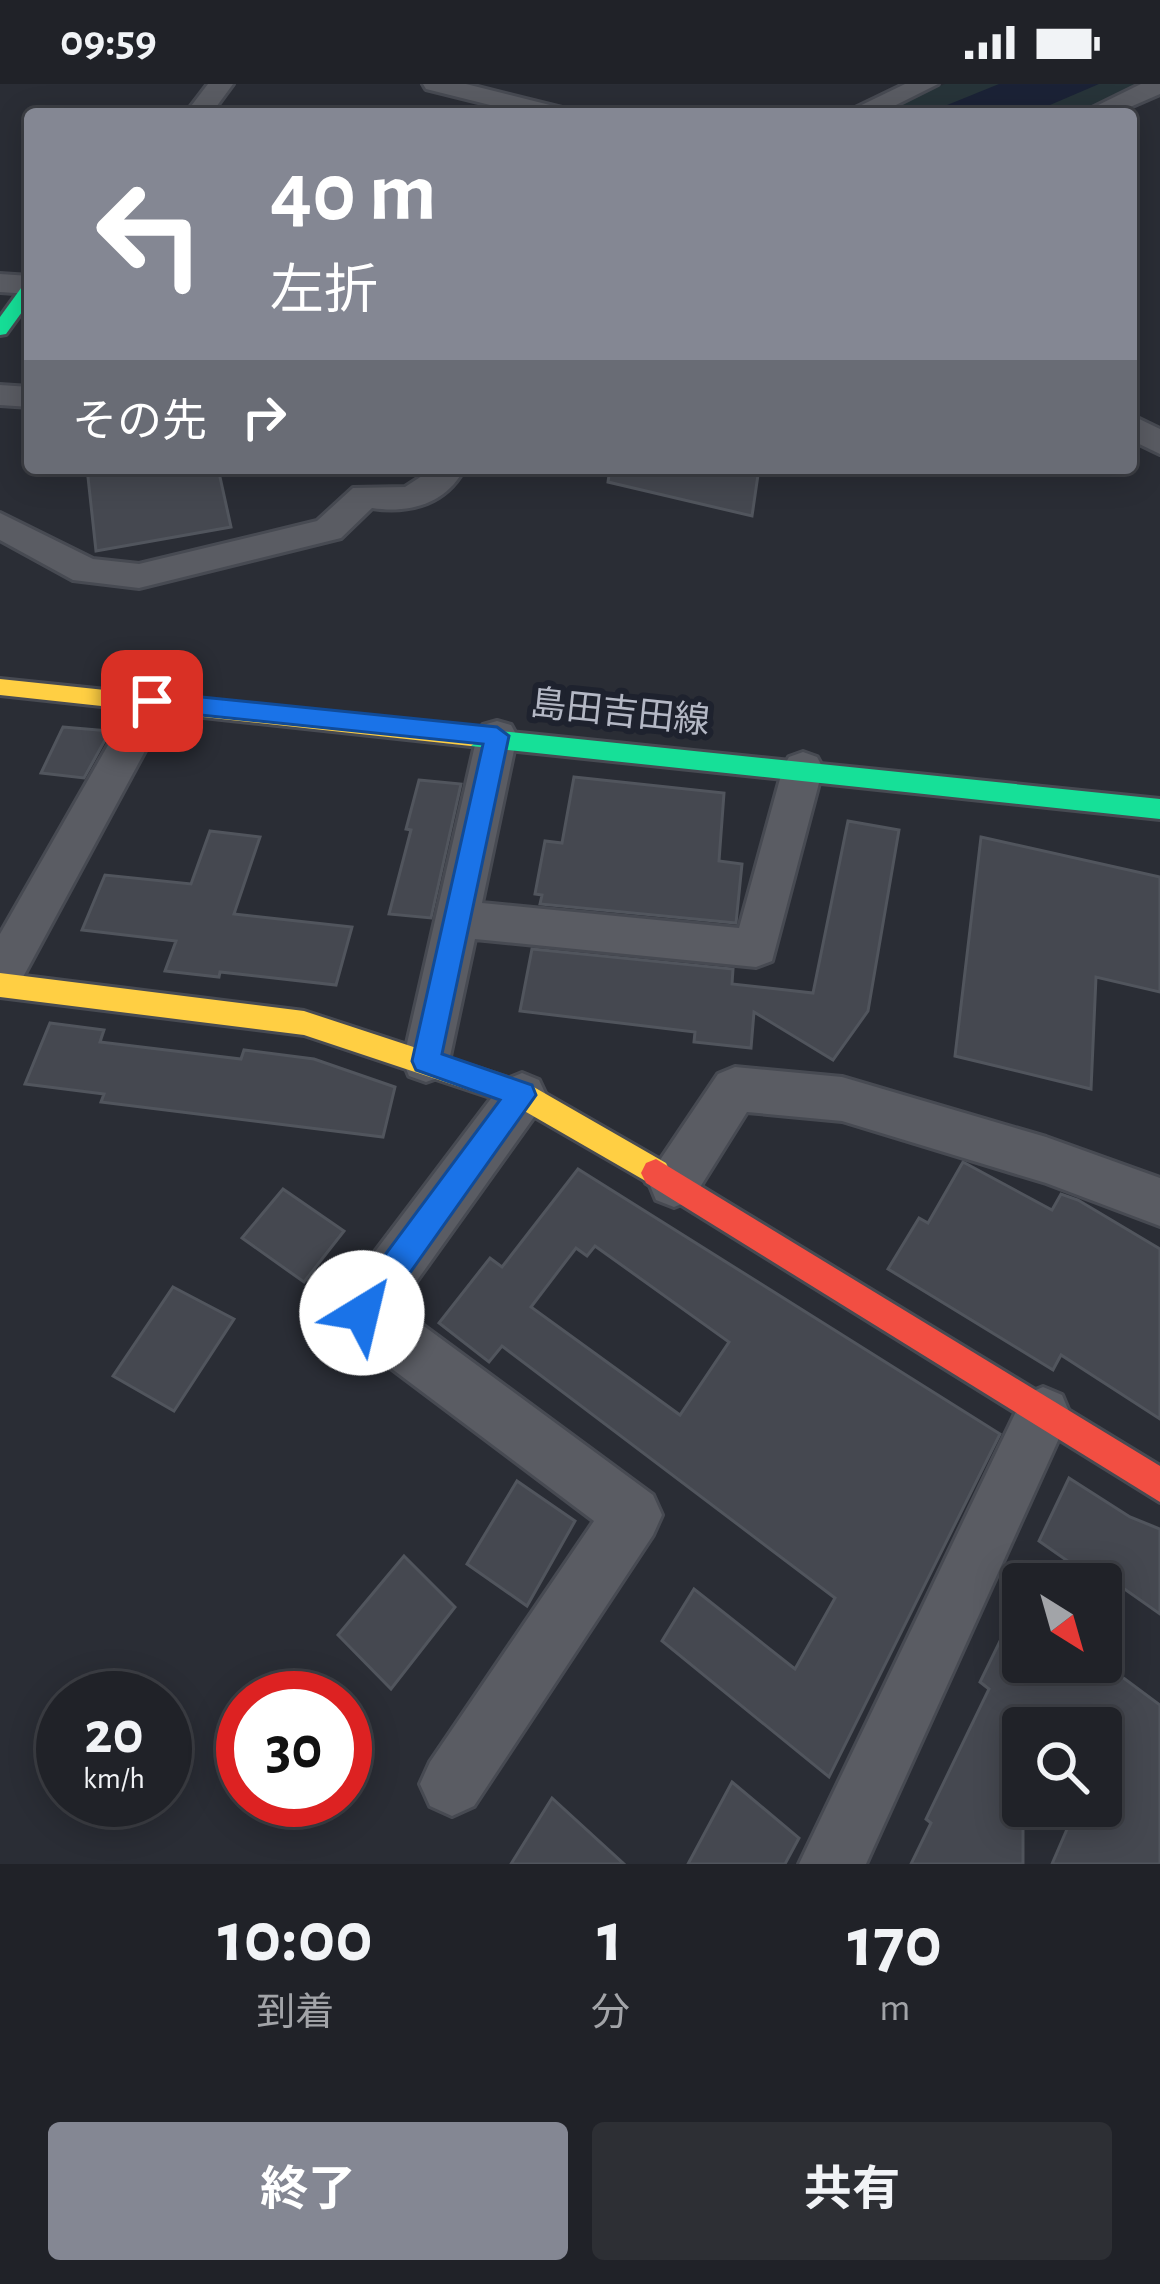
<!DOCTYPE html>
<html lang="ja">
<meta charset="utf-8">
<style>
:root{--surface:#202228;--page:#2d2f34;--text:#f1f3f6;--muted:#a2a4a8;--line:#3d3f45;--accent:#848793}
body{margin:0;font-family:"Alegreya Sans","Noto Sans JP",sans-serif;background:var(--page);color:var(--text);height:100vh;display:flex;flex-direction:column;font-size:45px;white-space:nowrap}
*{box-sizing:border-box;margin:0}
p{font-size:39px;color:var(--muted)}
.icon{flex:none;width:66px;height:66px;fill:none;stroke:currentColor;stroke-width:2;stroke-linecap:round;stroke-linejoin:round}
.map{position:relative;height:1780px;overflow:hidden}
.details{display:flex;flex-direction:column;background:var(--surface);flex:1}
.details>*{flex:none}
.banner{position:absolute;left:24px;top:24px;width:1113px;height:366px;border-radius:12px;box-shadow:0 6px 30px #0003,0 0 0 3px var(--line);background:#848793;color:#fff;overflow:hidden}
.needle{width:78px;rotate:143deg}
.tools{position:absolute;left:1002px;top:1479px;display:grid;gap:24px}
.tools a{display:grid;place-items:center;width:120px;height:120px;border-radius:12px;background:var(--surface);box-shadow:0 6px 30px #0003,0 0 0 3px var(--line);font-size:60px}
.speed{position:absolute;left:36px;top:1587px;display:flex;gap:24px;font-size:60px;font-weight:700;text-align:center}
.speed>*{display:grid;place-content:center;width:156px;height:156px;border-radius:50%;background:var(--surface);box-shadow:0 6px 30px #0003,0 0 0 3px var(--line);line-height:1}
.speed small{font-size:30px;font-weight:400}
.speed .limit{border:18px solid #d22;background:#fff;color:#111}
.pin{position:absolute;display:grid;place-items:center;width:102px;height:102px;color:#fff;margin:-51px;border-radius:24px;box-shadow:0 6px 18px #0006}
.me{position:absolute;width:132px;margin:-66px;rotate:36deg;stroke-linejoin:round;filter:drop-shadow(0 0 9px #0008)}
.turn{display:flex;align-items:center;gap:42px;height:252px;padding:0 48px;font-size:54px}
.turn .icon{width:156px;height:156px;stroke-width:2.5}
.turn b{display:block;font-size:84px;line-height:102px}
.then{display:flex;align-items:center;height:114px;padding:0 48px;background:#0003;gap:24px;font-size:45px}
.eta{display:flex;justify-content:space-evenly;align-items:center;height:204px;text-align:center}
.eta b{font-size:72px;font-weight:700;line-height:84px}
.cta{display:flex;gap:24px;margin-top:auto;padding:24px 48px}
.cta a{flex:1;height:138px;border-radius:12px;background:var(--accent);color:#fff;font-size:48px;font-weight:700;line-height:138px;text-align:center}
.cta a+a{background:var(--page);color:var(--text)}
.status{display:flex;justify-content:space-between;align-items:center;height:84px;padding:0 60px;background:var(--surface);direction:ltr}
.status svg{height:33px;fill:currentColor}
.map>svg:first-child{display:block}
.green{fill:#273439}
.water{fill:#1b2236}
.building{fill:#454850;stroke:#51555d;stroke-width:3;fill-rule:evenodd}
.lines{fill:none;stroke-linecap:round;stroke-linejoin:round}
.street-casing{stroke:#474a52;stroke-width:6}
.fast-casing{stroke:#474a52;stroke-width:6}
.slow-casing{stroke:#474a52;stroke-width:6}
.jam-casing{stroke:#474a52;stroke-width:6}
.street{fill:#5a5c63;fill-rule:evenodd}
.fast{fill:#16e098;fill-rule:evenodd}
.slow{fill:#ffcf43;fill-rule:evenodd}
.jam{fill:#f24e42;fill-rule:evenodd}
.route{fill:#1a73e8;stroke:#114b97;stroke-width:3}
.labels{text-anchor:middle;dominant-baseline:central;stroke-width:12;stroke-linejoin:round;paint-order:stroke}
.street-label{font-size:36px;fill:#b4b8c5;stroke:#1e222e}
</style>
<div class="status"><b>09:59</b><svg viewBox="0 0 49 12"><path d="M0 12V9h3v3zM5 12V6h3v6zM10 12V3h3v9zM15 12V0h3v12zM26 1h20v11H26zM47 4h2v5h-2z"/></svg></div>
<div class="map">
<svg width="1160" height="1780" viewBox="0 0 1160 1780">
<rect width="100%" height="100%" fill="#2a2d35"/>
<polygon class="green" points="945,0 1152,0 1085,30 868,30"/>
<polygon class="water" points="999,0 1099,0 1029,30 925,30"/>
<g class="building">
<polygon points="87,384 218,384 231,443 96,467"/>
<polygon points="610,384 759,384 752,432 608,398"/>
<polygon points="63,643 110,647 84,694 41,689"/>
<polygon points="574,693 724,709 719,777 742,780 736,839 540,820 542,811 535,810 545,757 562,759"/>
<polygon points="419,696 461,700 431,834 389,830 411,746 406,745"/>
<polygon points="848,737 899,746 868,927 833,976 754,928 751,964 694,958 695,948 520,927 532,865 733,885 732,900 813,909"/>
<polygon points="210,747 260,753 234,830 352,843 336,901 220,888 219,893 165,887 176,857 82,846 105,791 191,800"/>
<polygon points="981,753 1160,793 1160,908 1096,893 1091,1005 955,972"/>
<polygon points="50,939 104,946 100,958 241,975 244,966 314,975 395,1003 383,1053 101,1018 104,1010 25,1000"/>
<polygon points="963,1078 1052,1126 1061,1110 1078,1116 1160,1165 1160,1335 1061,1271 1053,1286 888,1185 919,1134 928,1139"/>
<path d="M578 1085 1000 1350 829 1693 662 1557 694 1505 795 1585 835 1514 502 1262 489 1278 439 1239 490 1174 502 1183ZM595 1162 729 1258 680 1331 531 1223 576 1164 587 1172Z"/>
<polygon points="283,1105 344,1147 304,1198 242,1154"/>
<polygon points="173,1203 234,1235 174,1327 113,1292"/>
<polygon points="1069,1394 1130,1433 1160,1445 1160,1530 1116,1499 1112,1508 1039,1457"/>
<polygon points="517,1397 575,1437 527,1522 467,1480"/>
<polygon points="404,1472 455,1523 391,1605 338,1551"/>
<polygon points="1023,1510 1023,1578 1102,1578 1160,1621 1160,1780 1052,1780 1077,1722 1101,1722 1101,1665 1110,1644 1023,1644 1023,1780 911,1780 931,1739 926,1735 989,1605 980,1598"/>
<polygon points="732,1698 799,1754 785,1780 688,1780"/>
<polygon points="552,1714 624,1780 511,1780"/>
</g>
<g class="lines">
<defs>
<g id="street">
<polygon points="208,0 233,0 211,30 185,30"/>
<polygon points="423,0 466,0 566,25 570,30 526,30 426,5"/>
<polygon points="905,0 938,0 878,30 843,30"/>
<polygon points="1141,0 1160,0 1160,10 1114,30 1080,30"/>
<polygon points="0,190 30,192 30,210 0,208"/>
<polygon points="0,301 30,303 30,323 0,321"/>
<polygon points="1131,331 1160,345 1160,370 1131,356"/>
<path d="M422 384H456L460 392C440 422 406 429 372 424L341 454 139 504 73 496 0 456V429L93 475 139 480 317 437 353 404 405 403 425 390Z"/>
<polygon points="153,603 167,607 172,617 16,906 0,911 0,850 139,607"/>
<polygon points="497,637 511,641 517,652 482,819 739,844 783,684 789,673 803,668 817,673 823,684 772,877 756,883 475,855 449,977 443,992 426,998 409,992 403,977 477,652 483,641"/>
<polygon points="735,983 842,993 1046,1053 1160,1094 1160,1142 1046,1099 842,1037 747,1028 692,1116 674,1123 656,1116 649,1099 656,1082 718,990"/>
<polygon points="522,989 539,996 546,1011 539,1026 398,1223 653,1411 662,1431 653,1451 474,1722 452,1732 430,1722 420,1700 430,1678 594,1437 343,1248 336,1229 343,1210 505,996"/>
<polygon points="1043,1303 1062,1311 1070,1330 866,1780 799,1780 1024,1311"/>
</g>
<g id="fast">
<polygon points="30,199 30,217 6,250 0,251 0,233 24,200"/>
<polygon points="471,644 1160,715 1160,735 471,662 459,653"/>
</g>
<g id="slow">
<polygon points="0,595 471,644 483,653 471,662 0,611"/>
<polygon points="0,889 304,927 532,1002 666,1079 671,1089 666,1099 656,1103 514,1021 304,951 0,913"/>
</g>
<polygon id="jam" points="656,1075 1160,1382 1160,1418 646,1099 641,1089 646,1079"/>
</defs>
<use href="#street" class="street-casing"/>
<use href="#fast" class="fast-casing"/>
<use href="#slow" class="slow-casing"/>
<use href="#jam" class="jam-casing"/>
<use href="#street" class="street"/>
<use href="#fast" class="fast"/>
<use href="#slow" class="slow"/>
<use href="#jam" class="jam"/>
</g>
<polygon class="route" points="152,608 497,643 509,652 442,970 532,1001 536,1011 373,1241 362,1245 350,1241 346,1229 350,1218 500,1016 416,986 412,977 483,660 152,626 141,617"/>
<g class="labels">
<g class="street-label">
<text transform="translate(620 629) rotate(6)">島田吉田線</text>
</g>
</g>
</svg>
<div class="tools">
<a><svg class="needle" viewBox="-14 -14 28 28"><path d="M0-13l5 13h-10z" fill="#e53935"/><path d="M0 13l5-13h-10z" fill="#a2a4a8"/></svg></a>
<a><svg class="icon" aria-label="search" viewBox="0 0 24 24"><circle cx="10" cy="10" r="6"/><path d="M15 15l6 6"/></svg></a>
</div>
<div class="speed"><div>20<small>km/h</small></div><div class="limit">30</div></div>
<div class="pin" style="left:152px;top:617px;background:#d93025"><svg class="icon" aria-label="arrive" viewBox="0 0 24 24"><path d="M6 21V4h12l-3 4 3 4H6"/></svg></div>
<svg class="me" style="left:362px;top:1229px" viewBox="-20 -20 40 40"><circle r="19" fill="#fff"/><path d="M0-13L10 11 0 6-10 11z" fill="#1a73e8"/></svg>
<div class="banner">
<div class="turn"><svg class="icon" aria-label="left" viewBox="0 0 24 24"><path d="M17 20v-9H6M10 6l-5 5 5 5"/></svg><div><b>40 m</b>左折</div></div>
<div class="then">その先<svg class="icon" aria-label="right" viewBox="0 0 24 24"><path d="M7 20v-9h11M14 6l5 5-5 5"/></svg></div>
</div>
</div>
<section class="details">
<div class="eta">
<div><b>10:00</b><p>到着</p></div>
<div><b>1</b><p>分</p></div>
<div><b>170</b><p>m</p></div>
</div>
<div class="cta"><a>終了</a><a>共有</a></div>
</section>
